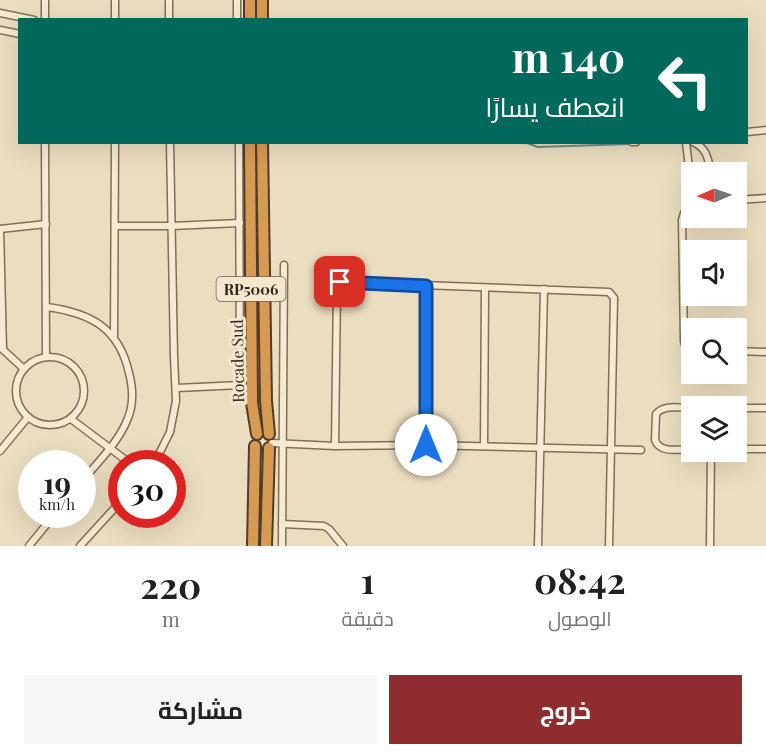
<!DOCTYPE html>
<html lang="ar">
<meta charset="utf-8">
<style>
:root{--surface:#fff;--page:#f6f6f6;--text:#202124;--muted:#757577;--accent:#8e2c2f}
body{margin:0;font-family:"Playfair Display",Cairo,serif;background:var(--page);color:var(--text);direction:rtl;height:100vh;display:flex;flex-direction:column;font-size:22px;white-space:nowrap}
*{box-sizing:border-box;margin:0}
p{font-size:20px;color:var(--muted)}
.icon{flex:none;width:33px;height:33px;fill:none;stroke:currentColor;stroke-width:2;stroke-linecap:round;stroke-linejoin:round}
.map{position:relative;height:546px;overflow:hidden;direction:ltr}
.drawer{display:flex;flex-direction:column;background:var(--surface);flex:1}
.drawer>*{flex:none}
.top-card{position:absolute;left:18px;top:18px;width:730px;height:126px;border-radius:0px;box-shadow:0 6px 24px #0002;direction:rtl;background:#00695c;color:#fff;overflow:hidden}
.needle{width:39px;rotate:268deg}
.tools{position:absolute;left:681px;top:162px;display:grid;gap:12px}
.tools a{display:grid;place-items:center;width:66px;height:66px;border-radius:0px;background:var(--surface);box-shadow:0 6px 24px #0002;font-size:30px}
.speed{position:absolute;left:18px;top:450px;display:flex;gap:12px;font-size:30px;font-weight:700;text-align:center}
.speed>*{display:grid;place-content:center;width:78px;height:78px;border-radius:50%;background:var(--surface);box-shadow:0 6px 24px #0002;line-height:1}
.speed small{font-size:15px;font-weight:400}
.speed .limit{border:9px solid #d22;background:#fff;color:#111}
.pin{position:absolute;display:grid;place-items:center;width:51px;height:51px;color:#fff;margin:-26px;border-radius:12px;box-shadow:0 3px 9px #0006}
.me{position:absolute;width:66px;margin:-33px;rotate:0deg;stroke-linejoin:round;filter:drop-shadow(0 0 4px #0008)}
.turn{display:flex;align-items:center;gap:21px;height:126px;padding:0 24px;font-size:27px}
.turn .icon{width:78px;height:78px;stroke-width:2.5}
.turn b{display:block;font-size:42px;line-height:51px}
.eta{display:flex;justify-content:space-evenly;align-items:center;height:102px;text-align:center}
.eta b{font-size:36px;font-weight:700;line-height:42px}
.primary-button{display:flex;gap:12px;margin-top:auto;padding:12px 24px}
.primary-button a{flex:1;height:69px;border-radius:0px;background:var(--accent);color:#fff;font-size:24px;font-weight:700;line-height:69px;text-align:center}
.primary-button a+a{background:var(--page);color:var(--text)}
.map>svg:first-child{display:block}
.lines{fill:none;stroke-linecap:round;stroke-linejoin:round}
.stream{stroke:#6a8a81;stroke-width:2}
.street-casing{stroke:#826e58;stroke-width:9}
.highway-casing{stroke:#503c2d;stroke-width:14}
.street{stroke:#f6ead1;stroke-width:6}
.highway{stroke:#d79a53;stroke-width:10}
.route-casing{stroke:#114b97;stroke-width:15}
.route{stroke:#1a73e8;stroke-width:10}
.labels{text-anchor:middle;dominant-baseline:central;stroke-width:6;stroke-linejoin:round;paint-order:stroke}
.shield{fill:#f3e7ce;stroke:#6c6051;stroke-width:1.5}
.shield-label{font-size:15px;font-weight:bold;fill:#32261c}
.street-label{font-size:16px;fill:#32261c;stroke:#f3e7ce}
</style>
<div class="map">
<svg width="766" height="546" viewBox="0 0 766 546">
<rect width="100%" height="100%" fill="#ebddbf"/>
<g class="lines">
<g class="stream">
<polyline points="524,142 538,147 631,144"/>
<polyline points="637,143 664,142"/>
</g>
<defs>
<g id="street">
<polyline points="45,0 45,20"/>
<polyline points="115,0 115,20"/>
<polyline points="169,0 169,20"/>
<polyline points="237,0 237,20"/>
<polyline points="0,13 34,20"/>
<polyline points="0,30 20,34"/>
<polyline points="747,132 766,130"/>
<polyline points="45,142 46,357"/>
<polyline points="632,142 636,142"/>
<polyline points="686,142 692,194"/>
<path d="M693 142C707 148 708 159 711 172"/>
<polyline points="736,200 766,198"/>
<polyline points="692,203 684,213 682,220 684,340 685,345 692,349"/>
<polyline points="116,226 171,226 240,223"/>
<polyline points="0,229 3,349"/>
<polyline points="0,229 46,224"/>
<path d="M47 307C91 313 119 328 129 373 133 388 134 403 128 418 119 442 98 462 82 481"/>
<polyline points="114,336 115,142"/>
<polyline points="0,347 24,369"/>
<polyline points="736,351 766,352"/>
<circle cx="50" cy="391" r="34"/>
<polyline points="177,388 240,385 239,142"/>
<path d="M692 408C680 408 664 404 656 414L655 440C660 454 679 449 692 449"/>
<polyline points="736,408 766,408"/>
<polyline points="71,419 131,464"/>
<polyline points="272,443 335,446 426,445 641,450"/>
<polyline points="426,445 426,286"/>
<polyline points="335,446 337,286 340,282 609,292 614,298 609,546"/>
<polyline points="484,446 485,288"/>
<polyline points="736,449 766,449"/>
<polyline points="0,451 28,417"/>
<polyline points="152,464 160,452 170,432 176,401 174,357 170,142"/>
<polyline points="282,524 324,526 329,529 343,546"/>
<polyline points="29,546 55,514"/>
<polyline points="80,546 122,500"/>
<polyline points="282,546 284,265"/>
<polyline points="538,546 544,289"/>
<polyline points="710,546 711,452"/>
</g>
<g id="highway">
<polyline points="250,20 250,0"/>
<polyline points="262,20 262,0"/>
<polyline points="250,142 252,403 257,434"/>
<polyline points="262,142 266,401 269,434"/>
<polyline points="253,546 255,446"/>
<polyline points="266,546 269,448"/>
</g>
</defs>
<use href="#street" class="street-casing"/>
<use href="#highway" class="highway-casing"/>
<use href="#street" class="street"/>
<use href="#highway" class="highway"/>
</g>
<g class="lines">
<defs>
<polyline id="route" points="340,282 426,286 426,445"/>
</defs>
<use href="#route" class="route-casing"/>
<use href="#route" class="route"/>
</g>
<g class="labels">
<rect class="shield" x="216.5" y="277" width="69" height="24" rx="4.5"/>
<g class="shield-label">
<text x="251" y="289">RP5006</text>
</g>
<g class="street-label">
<text transform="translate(237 361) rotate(-91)">Rocade Sud</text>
</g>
</g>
</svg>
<div class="tools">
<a><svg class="needle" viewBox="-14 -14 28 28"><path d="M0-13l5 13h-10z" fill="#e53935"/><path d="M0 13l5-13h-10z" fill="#757577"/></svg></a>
<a><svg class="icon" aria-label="sound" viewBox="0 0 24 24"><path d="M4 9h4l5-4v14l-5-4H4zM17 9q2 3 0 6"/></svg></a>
<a><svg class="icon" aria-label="search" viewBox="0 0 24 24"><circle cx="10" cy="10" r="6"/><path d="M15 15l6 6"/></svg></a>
<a><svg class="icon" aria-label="layers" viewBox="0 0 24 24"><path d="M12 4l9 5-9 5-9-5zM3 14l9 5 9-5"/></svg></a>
</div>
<div class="speed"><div>19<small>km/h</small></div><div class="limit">30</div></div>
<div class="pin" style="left:340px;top:282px;background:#d93025"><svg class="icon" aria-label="arrive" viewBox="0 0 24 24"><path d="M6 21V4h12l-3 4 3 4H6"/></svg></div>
<svg class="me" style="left:426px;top:445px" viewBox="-20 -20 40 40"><circle r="19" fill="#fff"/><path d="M0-13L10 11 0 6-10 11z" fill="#1a73e8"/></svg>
<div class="top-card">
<div class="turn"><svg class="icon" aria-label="left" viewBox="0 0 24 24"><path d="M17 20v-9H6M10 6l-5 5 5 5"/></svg><div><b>140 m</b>انعطف يسارًا</div></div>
</div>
</div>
<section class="drawer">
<div class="eta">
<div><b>08:42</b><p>الوصول</p></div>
<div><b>1</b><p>دقيقة</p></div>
<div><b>220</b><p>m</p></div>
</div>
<div class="primary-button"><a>خروج</a><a>مشاركة</a></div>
</section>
